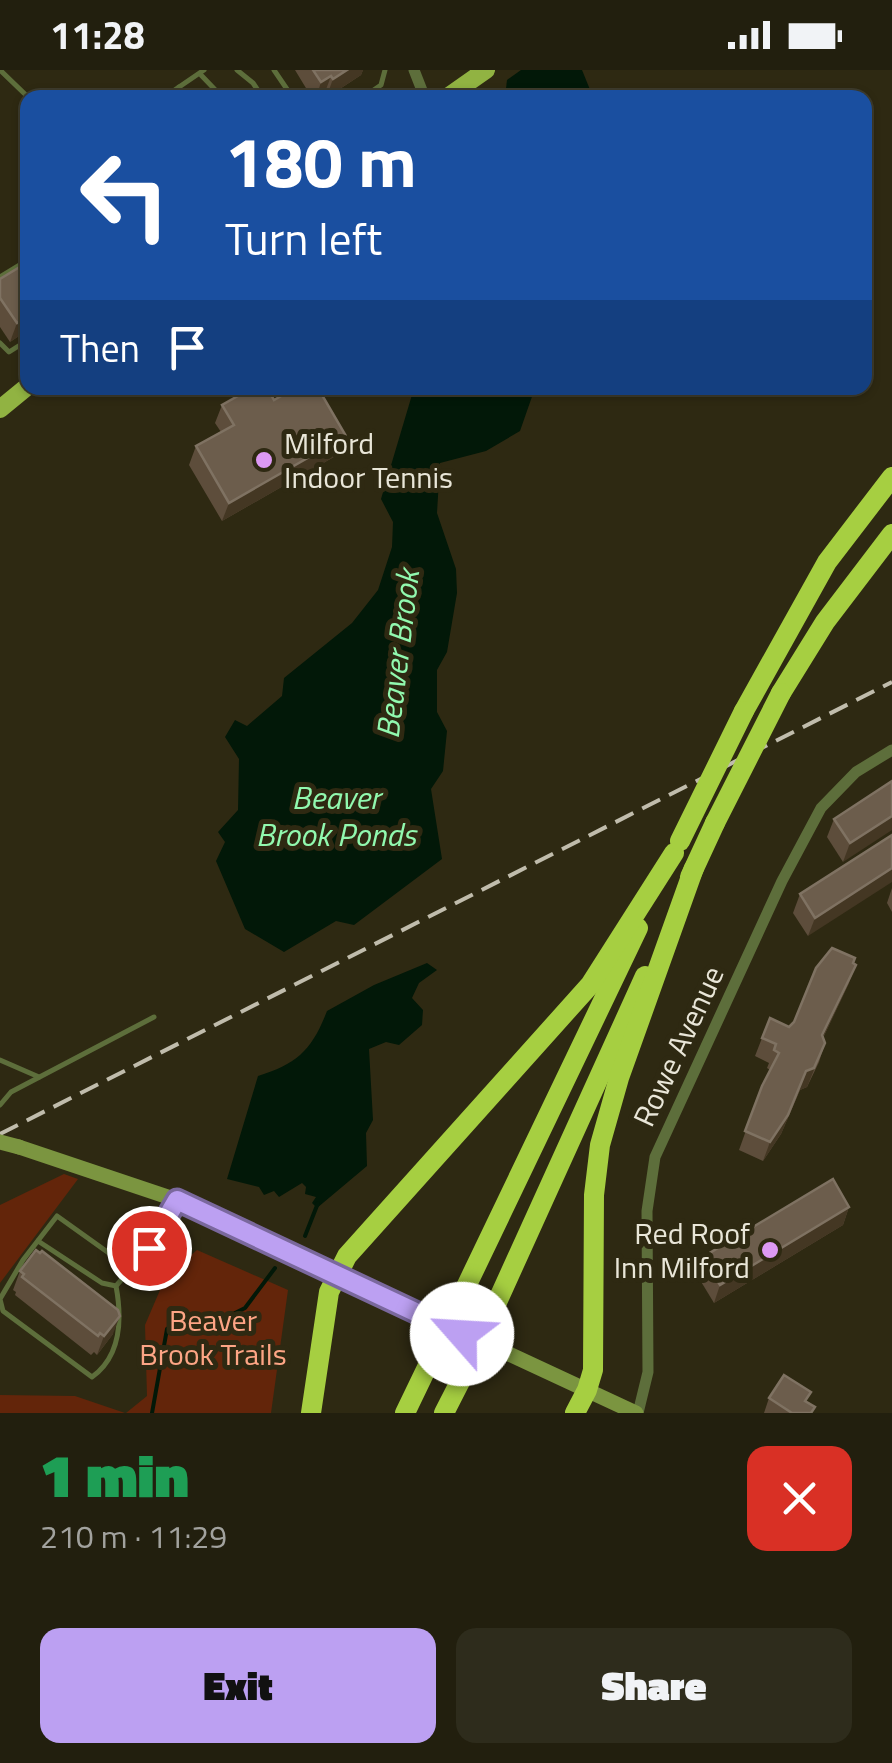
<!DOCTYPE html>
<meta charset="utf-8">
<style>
:root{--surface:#221f0e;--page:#2e2c1c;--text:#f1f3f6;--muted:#a2a29e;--line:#3f3d2e;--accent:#bca0f2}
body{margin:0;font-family:"Titillium Web",sans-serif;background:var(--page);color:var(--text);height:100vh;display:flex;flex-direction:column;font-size:38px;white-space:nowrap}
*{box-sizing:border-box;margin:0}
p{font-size:32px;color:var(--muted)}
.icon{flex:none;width:55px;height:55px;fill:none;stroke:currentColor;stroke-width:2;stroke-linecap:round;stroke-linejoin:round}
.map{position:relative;height:1343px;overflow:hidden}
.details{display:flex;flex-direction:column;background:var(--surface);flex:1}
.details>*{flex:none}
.top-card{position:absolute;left:20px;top:20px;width:852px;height:305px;border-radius:20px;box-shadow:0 2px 8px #0004,0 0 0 2px var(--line);background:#1a4fa0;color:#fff;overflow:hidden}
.pin{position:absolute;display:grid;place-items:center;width:85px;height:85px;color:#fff;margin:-42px;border:5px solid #fff;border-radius:50%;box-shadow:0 2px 10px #0007}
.me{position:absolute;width:110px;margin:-55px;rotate:296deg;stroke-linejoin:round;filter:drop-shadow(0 0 8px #0008)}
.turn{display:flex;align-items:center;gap:35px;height:210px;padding:0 40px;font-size:45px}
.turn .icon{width:130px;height:130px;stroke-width:2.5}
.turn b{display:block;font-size:70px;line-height:85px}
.then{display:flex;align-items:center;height:95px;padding:0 40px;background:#0003;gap:20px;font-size:38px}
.round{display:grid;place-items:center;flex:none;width:105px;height:105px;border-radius:20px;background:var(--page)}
.head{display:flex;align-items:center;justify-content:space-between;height:170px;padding:0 40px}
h1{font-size:60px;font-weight:800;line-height:75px;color:#1e9e55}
.action{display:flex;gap:20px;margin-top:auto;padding:20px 40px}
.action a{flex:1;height:115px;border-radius:20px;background:var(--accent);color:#111;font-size:40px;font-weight:800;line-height:115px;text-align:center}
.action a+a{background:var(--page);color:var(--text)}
.status{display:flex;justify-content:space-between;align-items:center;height:70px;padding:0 50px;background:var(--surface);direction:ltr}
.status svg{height:28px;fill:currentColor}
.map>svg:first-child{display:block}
.green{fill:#63250a}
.water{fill:#021808}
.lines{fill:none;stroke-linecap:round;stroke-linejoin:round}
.stream{stroke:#021808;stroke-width:4}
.lane{stroke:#5d6e3b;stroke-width:5}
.street{stroke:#5d6e3b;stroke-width:11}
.secondary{stroke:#7b9540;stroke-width:15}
.primary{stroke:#91b342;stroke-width:18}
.highway{stroke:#a6cf41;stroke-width:20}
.rail{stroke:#c0bcac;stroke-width:4;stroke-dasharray:20 10;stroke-linecap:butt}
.secondary-bridge{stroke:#7b9540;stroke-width:15}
.highway-bridge{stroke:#a6cf41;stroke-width:20}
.wall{fill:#5d4d3b}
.shaded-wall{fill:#443723}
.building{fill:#6c5d4c;stroke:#7f7262;stroke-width:2.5}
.route-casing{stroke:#7a689d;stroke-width:25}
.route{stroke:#bca0f2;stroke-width:18}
.poi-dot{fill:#dd99f3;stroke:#2e2912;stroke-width:4}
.labels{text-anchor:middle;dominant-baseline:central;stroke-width:10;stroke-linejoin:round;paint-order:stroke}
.poi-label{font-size:30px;fill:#e9e6d8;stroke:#2e2912;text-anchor:start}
.street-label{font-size:30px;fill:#e9e6d8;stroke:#2e2912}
.park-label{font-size:30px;fill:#fda585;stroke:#2e2912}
.water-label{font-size:32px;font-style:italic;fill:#91f9af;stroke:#2e2912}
</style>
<div class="status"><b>11:28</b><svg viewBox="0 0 49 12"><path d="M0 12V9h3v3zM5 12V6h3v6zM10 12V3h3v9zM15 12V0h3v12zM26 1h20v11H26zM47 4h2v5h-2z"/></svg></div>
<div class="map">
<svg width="892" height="1343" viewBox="0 0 892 1343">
<rect width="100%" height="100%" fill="#2e2912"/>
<g class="green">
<polygon points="64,1104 78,1109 0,1213 0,1135"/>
<polygon points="197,1180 288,1220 271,1343 126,1343 147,1326 145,1255 166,1206"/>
<polygon points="0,1325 75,1326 125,1343 0,1343"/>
</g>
<g class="water">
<polygon points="521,0 582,0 593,27 505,27 507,10"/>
<polygon points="414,318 535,318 520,361 486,381 440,393 437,443 456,499 457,523 447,582 437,600 437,642 447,661 443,701 431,719 442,789 354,855 336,851 284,882 245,859 216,791 225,772 218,762 238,740 239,689 225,667 235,650 247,656 282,626 284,608 352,553 378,520 392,477 393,452 381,429"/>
<path d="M427 893 437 900 419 913 412 928 423 940 422 955 399 975 386 972 369 979 373 1050 366 1063 367 1096 317 1138 312 1133 316 1127 305 1124 306 1117 302 1113 279 1127 274 1121 264 1125 259 1117 227 1109 258 1006C297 994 312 980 327 941L374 915Z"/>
</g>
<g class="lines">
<g class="stream">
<polyline points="305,1166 318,1133"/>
<polyline points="152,1343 167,1259 190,1245 225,1248 245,1238 275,1198"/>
</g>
<g class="lane">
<polyline points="0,0 29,28"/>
<polyline points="237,0 253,13 263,28"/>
<polyline points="274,0 293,28"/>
<polyline points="201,5 223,28"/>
<polyline points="179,17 185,28"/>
<polyline points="163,28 204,0"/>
<polyline points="362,28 381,15 385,0"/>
<polyline points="0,207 28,190"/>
<polyline points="0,273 9,282 28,270"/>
<polyline points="0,990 39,1007"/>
<polyline points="0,1035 11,1022 154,947"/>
<polyline points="38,1171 102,1213 116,1216"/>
<path d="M113 1186 57 1146 23 1190 0 1229 3 1241 92 1307C121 1286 122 1248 116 1216L149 1178 176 1133"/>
</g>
<g class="street">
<polyline points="414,0 425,28"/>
<polyline points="638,1343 648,1302 647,1141 655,1087 782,811 821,738 856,702 892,680"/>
</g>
<polyline class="secondary" points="19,1077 177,1130 636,1343"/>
<g class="primary">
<polyline points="446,28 486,0"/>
<polyline points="0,339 28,316"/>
</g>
<g class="highway">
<polyline points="781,623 825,552 892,464"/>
<polyline points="744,641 827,492 892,407"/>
<polyline points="690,807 715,753"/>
<polyline points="464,1221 638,858"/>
<polyline points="493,1241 645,906"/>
<polyline points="311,1343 329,1222 347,1186 590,915 674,783"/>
<polyline points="405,1343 432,1287"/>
<polyline points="444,1343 466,1300"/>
<polyline points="575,1343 587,1320 593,1300 594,1125 600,1075 619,1008 694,798"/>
</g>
<polyline class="rail" points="0,1064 892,612"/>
<polyline class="secondary-bridge" points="0,1072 19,1077"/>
<g class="highway-bridge">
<polyline points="715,753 781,623"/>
<polyline points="680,771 744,641"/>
<polyline points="432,1287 464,1221"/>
<polyline points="466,1300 493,1241"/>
</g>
</g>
<g class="wall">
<polygon points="295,0 363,0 361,5 326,28 324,25 320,28 312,28"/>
<polygon points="28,192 28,260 10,272 0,257 0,209"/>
<polygon points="295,318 328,318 321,322 339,384 222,451 189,395 196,376 221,362 215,353 222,335 274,330"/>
<polygon points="892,711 843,792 827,767 834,749"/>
<polygon points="892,765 808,866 793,843 800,824"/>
<polygon points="892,818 892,842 887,833"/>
<polygon points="853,893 849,913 823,968 825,973 819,992 807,1017 800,1020 781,1064 763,1091 739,1080 762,1016 770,1000 767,998 769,993 755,986 762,968 789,957"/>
<polygon points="849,1137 843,1155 714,1233 697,1205 703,1187"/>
<polygon points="20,1201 113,1264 97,1285 94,1282 91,1285 15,1225 16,1222 13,1220"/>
<polygon points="769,1328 807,1332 812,1343 764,1343"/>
</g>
<g class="shaded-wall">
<polygon points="347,0 363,0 361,5 326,28 333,9"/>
<polygon points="331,6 324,25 320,28 316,28 321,12"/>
<polygon points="28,246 28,260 10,272 17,253"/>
<polygon points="346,366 339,384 222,451 229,433"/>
<polygon points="892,746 892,760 843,792 850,773"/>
<polygon points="892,798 892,812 808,866 815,848"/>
<polygon points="856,895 849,913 815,984 822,965"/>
<polygon points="825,973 807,1017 800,1020 781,1064 763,1091 770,1072 806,1001"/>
<polygon points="849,1137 843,1155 714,1233 720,1215"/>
<polygon points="120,1246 113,1264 97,1285 104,1266"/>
</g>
<g class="building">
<polygon points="313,0 347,0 333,9 331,6 321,12"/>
<polygon points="28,192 28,246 17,253 0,228 0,209"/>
<polygon points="252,318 267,318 274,330 295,318 318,318 346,366 229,433 196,376 234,355 222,335"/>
<polygon points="892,711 892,746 850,773 834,749"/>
<polygon points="892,765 892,798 815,848 800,824"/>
<polygon points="832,878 855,888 853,893 856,895 822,965 825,973 814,998 806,1001 788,1045 770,1072 745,1061 762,1016 779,983 774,980 776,974 762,968 770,948 789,957 794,952 816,898"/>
<polygon points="833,1109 849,1137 720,1215 703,1187"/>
<polygon points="36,1180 40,1183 42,1181 118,1240 120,1246 104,1266 100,1263 98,1266 22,1207 24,1204 20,1201"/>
<polygon points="784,1305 811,1322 805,1331 815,1337 811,1343 792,1343 769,1328"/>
</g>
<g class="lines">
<defs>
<polyline id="route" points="149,1178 177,1130 462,1264"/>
</defs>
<use href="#route" class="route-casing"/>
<use href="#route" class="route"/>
</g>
<g class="poi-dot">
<circle cx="264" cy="390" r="10"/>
<circle cx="770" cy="1180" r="10"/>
</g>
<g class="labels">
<g class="poi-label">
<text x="284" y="373">Milford<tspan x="284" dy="34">Indoor Tennis</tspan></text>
<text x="750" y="1163" text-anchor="end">Red Roof<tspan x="750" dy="34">Inn Milford</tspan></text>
</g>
<g class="street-label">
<text transform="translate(678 976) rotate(-65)">Rowe Avenue</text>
</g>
<g class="park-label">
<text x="213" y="1250">Beaver<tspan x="213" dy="34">Brook Trails</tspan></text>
</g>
<g class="water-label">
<text transform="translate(397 584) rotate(-83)">Beaver Brook</text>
<text x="336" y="727">Beaver<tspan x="336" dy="37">Brook Ponds</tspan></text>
</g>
</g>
</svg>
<div class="pin" style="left:149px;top:1178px;background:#d93025"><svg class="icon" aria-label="arrive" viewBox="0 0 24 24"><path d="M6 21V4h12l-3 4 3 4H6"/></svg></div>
<svg class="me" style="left:462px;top:1264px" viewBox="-20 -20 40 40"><circle r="19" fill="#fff"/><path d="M0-13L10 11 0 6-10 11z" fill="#bca0f2"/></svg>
<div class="top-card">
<div class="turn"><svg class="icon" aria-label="left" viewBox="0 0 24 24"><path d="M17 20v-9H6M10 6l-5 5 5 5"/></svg><div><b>180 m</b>Turn left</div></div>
<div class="then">Then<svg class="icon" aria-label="arrive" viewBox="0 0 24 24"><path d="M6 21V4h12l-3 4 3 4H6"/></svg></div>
</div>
</div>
<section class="details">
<div class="head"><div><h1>1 min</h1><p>210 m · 11:29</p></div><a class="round" style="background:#d93025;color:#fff"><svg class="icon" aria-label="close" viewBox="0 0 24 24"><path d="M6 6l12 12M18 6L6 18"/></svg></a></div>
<div class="action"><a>Exit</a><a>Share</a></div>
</section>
